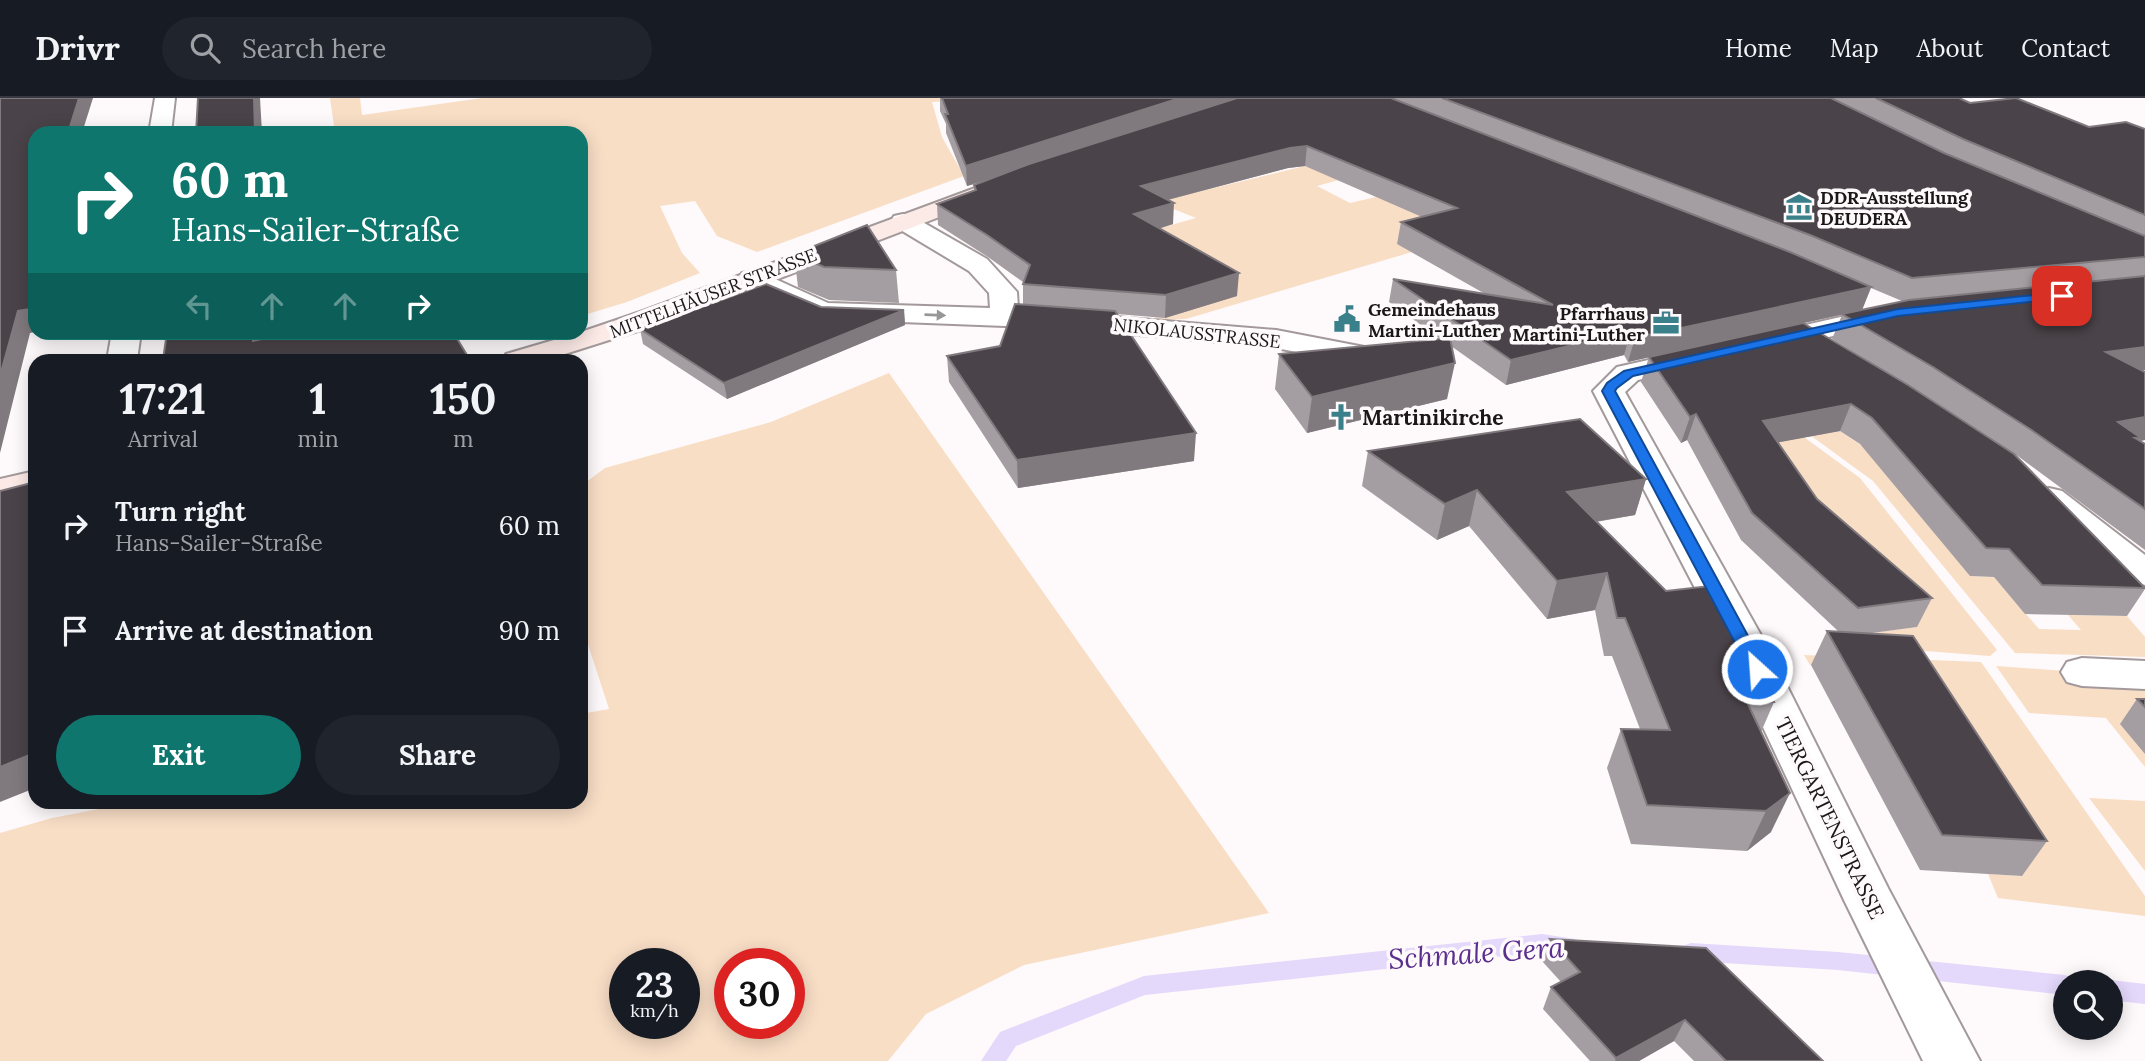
<!DOCTYPE html>
<meta charset="utf-8">
<style>
:root{--surface:#171b24;--page:#20242c;--text:#f1f3f6;--muted:#9ea1a6;--line:#363941;--accent:#0f766e}
body{margin:0;font-family:Lora,serif;background:var(--page);color:var(--text);height:100vh;display:flex;flex-direction:column;font-size:26px;white-space:nowrap}
*{box-sizing:border-box;margin:0}
p{font-size:23px;color:var(--muted)}
.icon{flex:none;width:38px;height:38px;fill:none;stroke:currentColor;stroke-width:2;stroke-linecap:round;stroke-linejoin:round}
.map{position:relative;flex:1;overflow:hidden}
.drawer{position:absolute;left:28px;top:256px;width:560px;height:455px;display:flex;flex-direction:column;background:var(--surface);border-radius:21px;box-shadow:0 4px 18px #0003}
.drawer>*{flex:none}
.banner{position:absolute;left:28px;top:28px;width:560px;height:214px;border-radius:21px;box-shadow:0 4px 18px #0003;background:#0f766e;color:#fff;overflow:hidden}
.tools{position:absolute;left:2053px;top:872px;display:grid;gap:14px}
.tools a{display:grid;place-items:center;width:70px;height:70px;border-radius:50%;background:var(--surface);box-shadow:0 4px 18px #0003;font-size:35px}
.speed{position:absolute;left:609px;top:850px;display:flex;gap:14px;font-size:35px;font-weight:700;text-align:center}
.speed>*{display:grid;place-content:center;width:91px;height:91px;border-radius:50%;background:var(--surface);box-shadow:0 4px 18px #0003;line-height:1}
.speed small{font-size:18px;font-weight:400}
.speed .limit{border:10px solid #d22;background:#fff;color:#111}
.pin{position:absolute;display:grid;place-items:center;width:60px;height:60px;color:#fff;margin:-30px;border-radius:14px;box-shadow:0 4px 10px #0006}
.me{position:absolute;width:77px;margin:-38px;rotate:334deg;stroke-linejoin:round;filter:drop-shadow(0 0 5px #0008)}
.turn{display:flex;align-items:center;gap:24px;height:147px;padding:0 28px;font-size:32px}
.turn .icon{width:91px;height:91px;stroke-width:2.5}
.turn b{display:block;font-size:49px;line-height:60px}
.lanes{display:flex;align-items:center;height:66px;padding:0 28px;background:#0003;justify-content:center;gap:35px;direction:ltr}
.lanes .off{opacity:.35}
.eta{display:flex;justify-content:space-evenly;align-items:center;height:119px;text-align:center}
.eta b{font-size:42px;font-weight:800;line-height:49px}
.primary-button{display:flex;gap:14px;margin-top:auto;padding:14px 28px}
.primary-button a{flex:1;height:80px;border-radius:42px;background:var(--accent);color:#fff;font-size:28px;font-weight:800;line-height:80px;text-align:center}
.primary-button a+a{background:var(--page);color:var(--text)}
ul{padding:0;list-style:none}
li{display:flex;align-items:center;gap:21px;height:105px;padding:0 28px}
li div{flex:1}
li b{display:block;font-size:26px}
li em{font-style:normal}
header{display:flex;align-items:center;gap:42px;box-sizing:border-box;height:98px;padding:0 35px;background:var(--surface);border-bottom:2px solid var(--line)}
header strong{font-size:33px}
nav{display:flex;gap:38px;margin-inline-start:auto;font-size:24px}
.search{width:490px;height:63px;background:var(--page);display:flex;align-items:center;gap:18px;box-sizing:border-box;padding:0 24px;border-radius:38px;color:var(--muted);font-size:26px}
.map>svg:first-child{display:block}
.green{fill:#f9dec6;fill-rule:evenodd}
.lines{fill:none;stroke-linecap:round;stroke-linejoin:round}
.stream{fill:#e4d8fb;fill-rule:evenodd}
.minor-casing{stroke:#a3999b;stroke-width:4}
.secondary-casing{stroke:#a3999b;stroke-width:4}
.minor{fill:#fff;fill-rule:evenodd}
.secondary{fill:#fceae6;fill-rule:evenodd}
.wall{fill:#a49ea2;fill-rule:evenodd}
.shaded-wall{fill:#807a7e}
.building{fill:#4a4349;stroke:#807a7e;stroke-width:2}
.oneway{fill:#989797}
.route{fill:#1a73e8;stroke:#114b97;stroke-width:2}
.labels{text-anchor:middle;dominant-baseline:central;stroke-width:7;stroke-linejoin:round;paint-order:stroke}
.far-poi-label{font-size:18px;font-weight:bold;fill:#1b1718;stroke:#fef9fa;text-anchor:start}
.far-street-label{font-size:18px;fill:#1b1718;stroke:#fef9fa}
.poi-label{font-size:21px;font-weight:bold;fill:#1b1718;stroke:#fef9fa;text-anchor:start}
.street-label{font-size:21px;fill:#1b1718;stroke:#fef9fa}
.near-water-label{font-size:28px;font-style:italic;fill:#592e8d;stroke:#fef9fa}
</style>
<header>
<strong>Drivr</strong>
<div class="search"><svg class="icon" aria-label="search" viewBox="0 0 24 24"><circle cx="10" cy="10" r="6"/><path d="M15 15l6 6"/></svg>Search here</div>
<nav><a>Home</a><a>Map</a><a>About</a><a>Contact</a></nav>
</header>
<div class="map">
<svg width="2145" height="963" viewBox="0 0 2145 963">
<rect width="100%" height="100%" fill="#fef9fa"/>
<g class="green">
<polygon points="330,0 360,0 362,17 482,0 1038,0 932,4 942,39 964,78 757,154 717,138 695,103 660,108 682,155 700,175 627,204 581,218 581,35 335,35"/>
<polygon points="1317,65 1349,79 1317,88 1350,105 1376,99 1384,102 1436,97 1412,154 1186,221 1160,222 1128,204 1125,140 1196,120 1156,104"/>
<path d="M889 275 1269 815 1024 867 926 916 888 963H0V735L52 720 135 704H581V616L609 611 581 525V388L605 370 771 324ZM625 866H684V926H625ZM730 866H789V926H730Z"/>
<polygon points="1765,305 1786,326 1860,380 1997,552 1990,558 1847,547 1841,539 1916,529 1795,420"/>
<polygon points="1799,329 1823,336 1840,333 1895,370 1970,478 1994,479 2039,531 2081,532 2068,517 2127,518 2145,539 2145,559 2015,555 1873,383"/>
<polygon points="1804,557 1981,564 2145,798 2145,818 1998,800 1988,776 2022,778 1895,572 1810,567"/>
<polygon points="1996,568 2065,573 2080,589 2145,591 2145,669 2106,620 2029,615"/>
<polygon points="2089,700 2145,703 2145,773"/>
</g>
<g class="lines">
<g class="stream">
<polygon points="1542,836 1575,841 1578,847 1575,853 1567,856 1542,854 1145,897 1016,948 1006,963 981,963 1000,934 1144,878"/>
<polygon points="1691,845 1838,854 2065,877 2073,880 2074,884 2065,884 2065,897 1838,872 1691,863 1683,860 1680,854 1683,848"/>
<polygon points="2110,882 2145,886 2145,906 2110,902 2110,884 2106,884"/>
</g>
<defs>
<g id="minor">
<polygon points="155,0 175,0 171,35 149,35"/>
<polygon points="903,116 912,118 987,161 1017,194 1018,211 1276,232 1380,252 1391,255 1395,261 1391,267 1380,270 1276,250 1154,238 1005,228 823,221 742,187 738,181 742,175 752,173 762,175 828,205 990,210 989,195 969,173 894,128 891,123 894,118"/>
<polygon points="1889,208 1899,211 1903,217 1899,223 1767,253 1757,250 1752,244 1757,238"/>
<polygon points="112,234 141,234 137,262 107,262"/>
<polygon points="1698,251 1709,254 1713,260 1709,266 1638,282 1625,294 1767,548 1888,790 1980,963 1923,963 1844,802 1725,548 1593,293 1617,269"/>
<polygon points="2049,390 2062,393 2145,457 2145,487 2131,483 2036,409 2031,401 2036,393"/>
<polygon points="2082,560 2145,563 2145,591 2082,588 2067,584 2061,574 2067,564"/>
</g>
<g id="secondary">
<polygon points="986,86 994,88 998,93 994,98 663,225 546,262 502,262 506,256 581,234 643,213"/>
<polygon points="35,373 35,394 0,403 0,381"/>
</g>
</defs>
<use href="#minor" class="minor-casing"/>
<use href="#secondary" class="secondary-casing"/>
<use href="#minor" class="minor"/>
<use href="#secondary" class="secondary"/>
</g>
<g class="wall">
<path d="M940 0H1959L1970 5 2089 29 2145 31V272L2142 273 2145 342 2140 343 2145 346V452L2015 356 2145 489V491L2127 518 2025 516 1994 479 1970 478 1860 346 1840 333 1778 344 1817 401 1932 500 1917 529 1872 535 2047 743 2022 778 1920 772 1811 567 1827 533H1838L1741 442 1687 342 1681 345 1641 284 1649 259 1628 264 1624 257 1506 287 1451 248 1447 301 1307 335 1275 291 1279 256 1440 241 1389 204 1393 181 1487 197 1397 146 1401 124 1422 119 1305 68 1288 70 1168 102 1173 126 1159 131 1237 198 1165 220 1117 216 1194 363 1018 390 949 284 947 258 1000 248 1023 207V184L988 159 938 127 937 106 974 93V87L985 83 967 88 946 35V26L940 13ZM1871 190 1902 203 1862 212ZM1842 217 1832 241 1921 295 2000 346 1803 225Z"/>
<polygon points="794,156 896,172 899,205 829,202 798,189"/>
<polygon points="821,209 904,212 905,227 727,301 643,246 640,231"/>
<polygon points="1368,353 1646,381 1635,417 1596,424 1666,493 1738,548 1774,604 1761,634 1771,734 1747,753 1631,746 1607,670 1621,631 1640,631 1612,558 1604,558 1595,512 1547,521 1469,428 1437,442 1362,388"/>
<polygon points="2137,601 2145,601 2145,656 2120,626"/>
<polygon points="1550,841 1823,963 1694,963 1674,943 1639,963 1590,963 1543,911 1551,889 1561,884 1542,863"/>
</g>
<g class="shaded-wall">
<polygon points="79,0 93,0 82,35 68,35"/>
<polygon points="254,0 260,0 262,35 255,35"/>
<polygon points="1180,0 1237,0 967,88 966,68"/>
<polygon points="1307,48 1305,68 1288,70 1140,109 1141,88 1290,50"/>
<polygon points="1174,105 1173,126 1133,138 1134,116"/>
<polygon points="1239,175 1237,198 1165,220 1166,197"/>
<polygon points="1871,189 1862,212 1628,264 1635,240"/>
<polygon points="35,196 35,234 30,235 0,355 0,278 18,213"/>
<polygon points="904,212 905,227 727,301 724,285"/>
<polygon points="1631,233 1624,257 1506,287 1511,262"/>
<polygon points="253,234 262,234 263,262 253,243"/>
<polygon points="2145,249 2145,272 2092,279 2106,254"/>
<polygon points="1455,265 1447,301 1307,335 1312,299"/>
<polygon points="1851,306 1840,333 1753,349 1763,323"/>
<polygon points="1696,316 1687,342 1681,345 1690,319"/>
<polygon points="2145,319 2145,342 2139,343 2141,340 2118,324"/>
<polygon points="1196,335 1194,363 1018,390 1017,362"/>
<polygon points="1646,381 1635,417 1557,430 1567,394"/>
<polygon points="1477,392 1469,428 1437,442 1445,406"/>
<polygon points="1607,475 1595,512 1547,521 1557,483"/>
<polygon points="35,648 35,690 0,704 0,669"/>
<polygon points="1790,695 1771,734 1747,753 1766,713"/>
<polygon points="1685,922 1674,943 1639,963 1615,963 1616,960"/>
</g>
<g class="building">
<polygon points="0,0 79,0 68,35 35,35 35,196 30,211 18,213 0,278"/>
<polygon points="198,0 254,0 255,35 196,35"/>
<polygon points="942,0 1180,0 966,68 945,16 948,16"/>
<polygon points="1237,0 1391,0 1790,154 1871,189 1635,240 1631,233 1511,262 1393,181 1553,207 1401,124 1457,110 1307,48 1290,50 1141,88 1174,105 1134,116 1239,175 1166,197 1023,186 1030,167 987,137 937,106 976,92 974,87 1029,66"/>
<polygon points="1442,0 1831,0 1944,55 2145,138 2145,159 1912,180 1810,137"/>
<polygon points="1876,0 1959,0 1970,5 2016,0 2089,29 2126,24 2145,31 2145,117 1963,41"/>
<polygon points="867,127 896,172 824,169 794,156"/>
<polygon points="2145,178 2145,249 2106,254 2145,274 2145,319 2118,324 2141,340 2135,340 2145,346 2145,411 2030,331 1933,269 1842,216 1909,202"/>
<polygon points="766,186 821,209 904,212 724,285 640,231"/>
<polygon points="1015,206 1115,213 1196,335 1017,362 947,258 1000,248"/>
<polygon points="1803,225 1908,287 2014,356 2145,490 2042,487 2009,451 1986,450 1872,320 1851,306 1763,323 1817,401 1932,500 1858,510 1752,415 1696,316 1690,319 1649,259"/>
<polygon points="167,234 253,234 253,243 292,234 453,234 470,262 163,262"/>
<polygon points="1450,240 1455,265 1312,299 1279,256"/>
<polygon points="1580,321 1646,381 1567,394 1666,493 1710,488 1738,548 1747,549 1774,604 1746,602 1790,695 1766,713 1647,707 1621,631 1670,632 1625,520 1617,520 1607,475 1557,483 1477,392 1445,406 1368,353"/>
<polygon points="35,384 35,648 32,656 0,669 0,393"/>
<polygon points="1827,533 1913,538 2047,743 1942,737"/>
<polygon points="2137,601 2145,601 2145,609"/>
<polygon points="1550,841 1706,850 1823,963 1726,963 1685,922 1616,960 1551,889 1580,874"/>
</g>
<defs><path id="oneway-solid" d="M-6-.8H1V-3.2L6.5 0L1 3.2V.8H-6Z" transform="scale(1.75)"/></defs>
<use class="oneway" href="#oneway-solid" transform="translate(935 217) rotate(2)"/>
<polygon class="route" points="2062,194 2068,198 2066,200 1898,218 1633,278 1617,290 1615,293 1766,571 1763,575 1751,575 1602,293 1607,285 1624,273 1898,211"/>
<defs>
<symbol id="museum-bare" viewBox="-9 -9 18 18"><path d="M0-6L6-3V-2H-6V-3ZM-5-1h2V3h-2ZM-1-1h2V3h-2ZM3-1h2V3H3ZM-6 4H6V6H-6Z" fill="#39808b" stroke="#fef9fa" stroke-width="2.5" paint-order="stroke"/></symbol>
<symbol id="civic-bare" viewBox="-9 -9 18 18"><path d="M-.6-6.5H3V-4.5H.6V-3L4-1V1h2V6H-6V1h2V-1L-.6-3ZM-1.2 2.5V6h2.4V2.5Z" fill="#39808b" stroke="#fef9fa" stroke-width="2.5" paint-order="stroke"/></symbol>
<symbol id="office-bare" viewBox="-9 -9 18 18"><path d="M-6-3h4V-5.5h4V-3h4V5H-6ZM-1-4.5V-3h2v-1.5ZM-6 0V1H6V0Z" fill="#39808b" stroke="#fef9fa" stroke-width="2.5" paint-order="stroke"/></symbol>
<symbol id="church-bare" viewBox="-9 -9 18 18"><path d="M-1.2-6h2.4v3.5h3.3v2.4h-3.3V6h-2.4V-.1h-3.3v-2.4h3.3Z" fill="#39808b" stroke="#fef9fa" stroke-width="2.5" paint-order="stroke"/></symbol>
</defs>
<g fill-rule="evenodd">
<use href="#museum-bare" x="1780" y="90" width="38" height="38"/>
<use href="#civic-bare" x="1328" y="202" width="38" height="38"/>
<use href="#office-bare" x="1647" y="206" width="38" height="38"/>
<use href="#church-bare" x="1322" y="300" width="38" height="38"/>
</g>
<g class="labels">
<g class="far-poi-label">
<text x="1820" y="99">DDR-Ausstellung<tspan x="1820" dy="21">DEUDERA</tspan></text>
<text x="1368" y="211">Gemeindehaus<tspan x="1368" dy="21">Martini-Luther</tspan></text>
<text x="1645" y="215" text-anchor="end">Pfarrhaus<tspan x="1645" dy="21">Martini-Luther</tspan></text>
</g>
<g class="far-street-label">
<text transform="translate(713 195) rotate(-21)">MITTELHÄUSER STRASSE</text>
<text transform="translate(1197 235) rotate(6)">NIKOLAUSSTRASSE</text>
</g>
<g class="poi-label">
<text x="1362" y="319">Martinikirche</text>
</g>
<g class="street-label">
<text transform="translate(1830 720) rotate(64)">TIERGARTENSTRASSE</text>
</g>
<g class="near-water-label">
<text transform="translate(1476 855) rotate(-4)">Schmale Gera</text>
</g>
</g>
</svg>
<div class="tools">
<a><svg class="icon" aria-label="search" viewBox="0 0 24 24"><circle cx="10" cy="10" r="6"/><path d="M15 15l6 6"/></svg></a>
</div>
<div class="speed"><div>23<small>km/h</small></div><div class="limit">30</div></div>
<div class="pin" style="left:2062px;top:198px;background:#d93025"><svg class="icon" aria-label="arrive" viewBox="0 0 24 24"><path d="M6 21V4h12l-3 4 3 4H6"/></svg></div>
<svg class="me" style="left:1757px;top:571px" viewBox="-20 -20 40 40"><circle r="17" fill="#1a73e8" stroke="#fff" stroke-width="3"/><path d="M0-11L8 9 0 5-8 9z" fill="#fff"/></svg>
<div class="banner">
<div class="turn"><svg class="icon" aria-label="right" viewBox="0 0 24 24"><path d="M7 20v-9h11M14 6l5 5-5 5"/></svg><div><b>60 m</b>Hans-Sailer-Straße</div></div>
<div class="lanes"><svg class="icon off" aria-label="left" viewBox="0 0 24 24"><path d="M17 20v-9H6M10 6l-5 5 5 5"/></svg><svg class="icon off" aria-label="ahead" viewBox="0 0 24 24"><path d="M12 20V5M6 11l6-6 6 6"/></svg><svg class="icon off" aria-label="ahead" viewBox="0 0 24 24"><path d="M12 20V5M6 11l6-6 6 6"/></svg><svg class="icon" aria-label="right" viewBox="0 0 24 24"><path d="M7 20v-9h11M14 6l5 5-5 5"/></svg></div>
</div>
<section class="drawer">
<div class="eta">
<div><b>17:21</b><p>Arrival</p></div>
<div><b>1</b><p>min</p></div>
<div><b>150</b><p>m</p></div>
</div>
<ul>
<li><svg class="icon" aria-label="right" viewBox="0 0 24 24"><path d="M7 20v-9h11M14 6l5 5-5 5"/></svg><div><b>Turn right</b><p>Hans-Sailer-Straße</p></div><em>60 m</em></li>
<li><svg class="icon" aria-label="arrive" viewBox="0 0 24 24"><path d="M6 21V4h12l-3 4 3 4H6"/></svg><div><b>Arrive at destination</b></div><em>90 m</em></li>
</ul>
<div class="primary-button"><a>Exit</a><a>Share</a></div>
</section>
</div>
